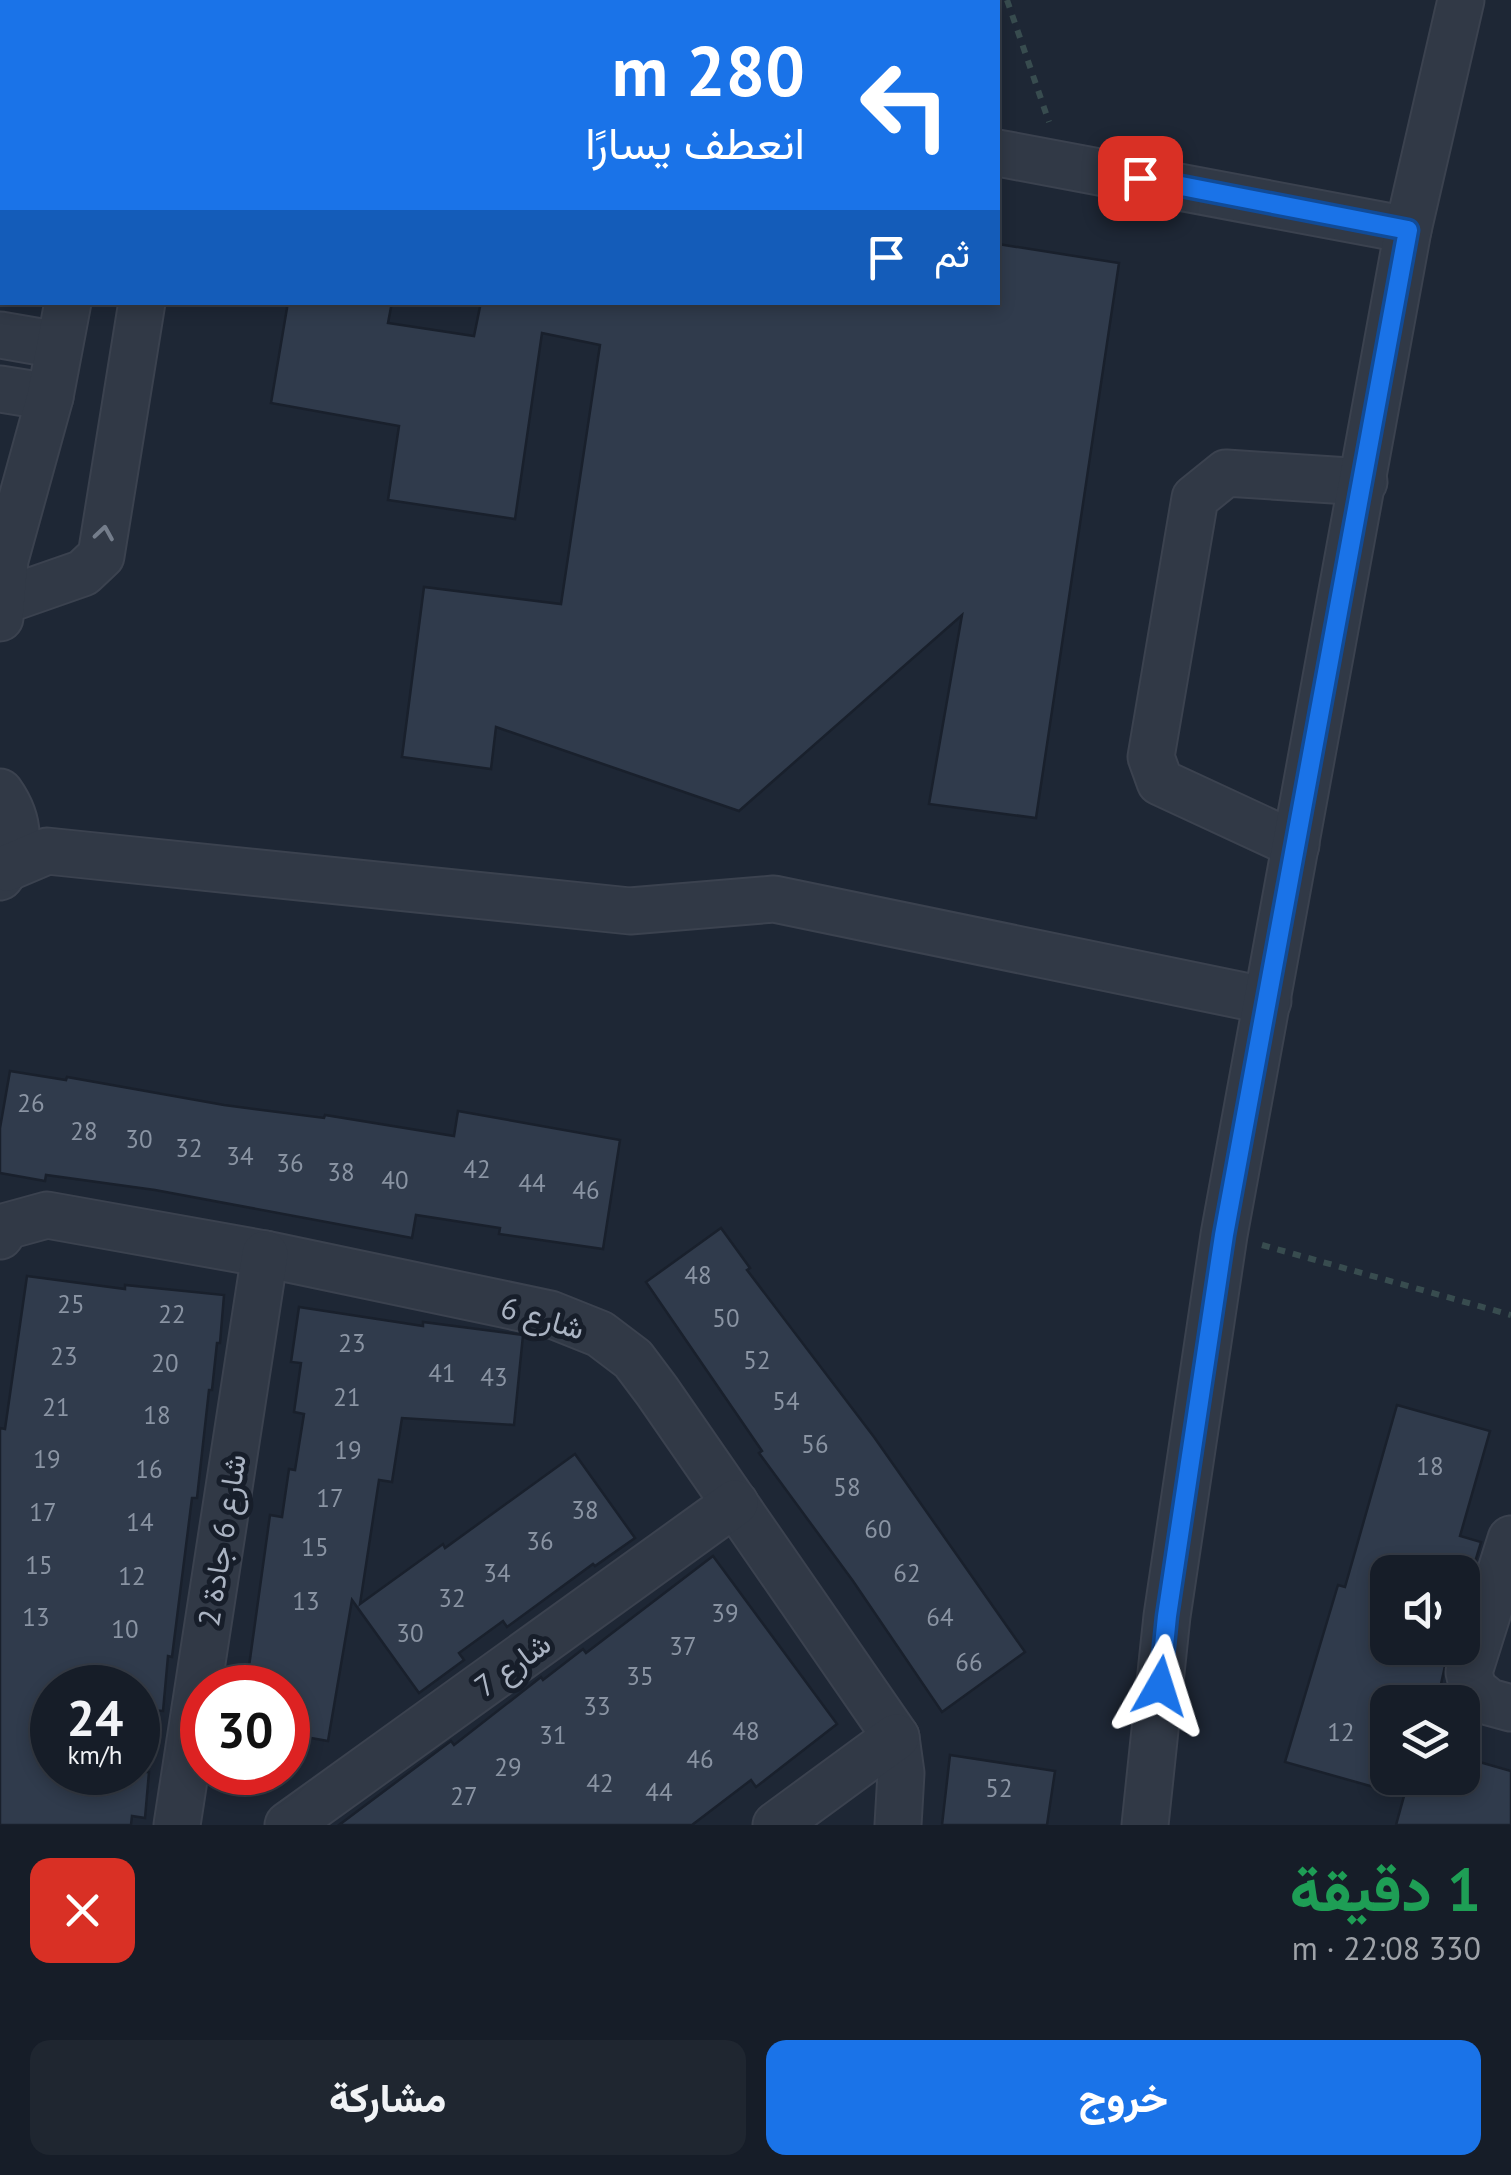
<!DOCTYPE html>
<html lang="ar">
<meta charset="utf-8">
<style>
:root{--surface:#161d28;--page:#1f2630;--text:#f1f3f6;--muted:#9ea2a8;--line:#353b45;--accent:#1a73e8}
body{margin:0;font-family:"PT Sans",Vazirmatn,sans-serif;background:var(--page);color:var(--text);direction:rtl;height:100vh;display:flex;flex-direction:column;font-size:38px;white-space:nowrap}
*{box-sizing:border-box;margin:0}
p{font-size:32px;color:var(--muted)}
.icon{flex:none;width:55px;height:55px;fill:none;stroke:currentColor;stroke-width:2;stroke-linecap:round;stroke-linejoin:round}
.map{position:relative;height:1825px;overflow:hidden;direction:ltr}
.panel{display:flex;flex-direction:column;background:var(--surface);flex:1}
.panel>*{flex:none}
.banner{position:absolute;left:0px;top:0px;width:1000px;height:305px;box-shadow:0 5px 15px #0003,0 0 0 2px var(--line);direction:rtl;background:#1a73e8;color:#fff;overflow:hidden}
.buttons{position:absolute;left:1370px;top:1555px;display:grid;gap:20px}
.buttons a{display:grid;place-items:center;width:110px;height:110px;border-radius:20px;background:var(--surface);box-shadow:0 5px 15px #0003,0 0 0 2px var(--line);font-size:50px}
.speed{position:absolute;left:30px;top:1665px;display:flex;gap:20px;font-size:50px;font-weight:700;text-align:center}
.speed>*{display:grid;place-content:center;width:130px;height:130px;border-radius:50%;background:var(--surface);box-shadow:0 5px 15px #0003,0 0 0 2px var(--line);line-height:1}
.speed small{font-size:25px;font-weight:400}
.speed .limit{border:15px solid #d22;background:#fff;color:#111}
.pin{position:absolute;display:grid;place-items:center;width:85px;height:85px;color:#fff;margin:-42px;border-radius:20px;box-shadow:0 5px 15px #0006}
.me{position:absolute;width:110px;margin:-55px;rotate:6deg;stroke-linejoin:round;filter:drop-shadow(0 0 8px #0008)}
.turn{display:flex;align-items:center;gap:35px;height:210px;padding:0 30px;font-size:45px}
.turn .icon{width:130px;height:130px;stroke-width:2.5}
.turn b{display:block;font-size:70px;line-height:85px}
.then{display:flex;align-items:center;height:95px;padding:0 30px;background:#0003;gap:20px;font-size:38px}
.round{display:grid;place-items:center;flex:none;width:105px;height:105px;border-radius:20px;background:var(--page)}
.summary{display:flex;align-items:center;justify-content:space-between;height:170px;padding:0 30px}
h1{font-size:60px;font-weight:800;line-height:75px;color:#1e9e55}
.cta{display:flex;gap:20px;margin-top:auto;padding:20px 30px}
.cta a{flex:1;height:115px;border-radius:20px;background:var(--accent);color:#fff;font-size:40px;font-weight:800;line-height:115px;text-align:center}
.cta a+a{background:var(--page);color:var(--text)}
.map>svg:first-child{display:block}
.building{fill:#303b4c;stroke:#19202c;stroke-width:2.5}
.lines{fill:none;stroke-linecap:round;stroke-linejoin:round}
.minor-casing{stroke:#3b424f;stroke-width:49}
.path{stroke:#384c4f;stroke-width:6;stroke-dasharray:8 8;stroke-linecap:butt}
.minor{stroke:#313946;stroke-width:45}
.oneway{stroke:#747d8b}
.route-casing{stroke:#114b97;stroke-width:25}
.route{stroke:#1a73e8;stroke-width:18}
.labels{text-anchor:middle;dominant-baseline:central;stroke-width:10;stroke-linejoin:round;paint-order:stroke}
.number-label{font-size:25px;fill:#8a94a3}
.street-label{font-size:30px;fill:#abb4c3;stroke:#171e2a}
</style>
<div class="map">
<svg width="1511" height="1825" viewBox="0 0 1511 1825">
<rect width="100%" height="100%" fill="#1e2735"/>
<g class="building">
<polygon points="998,244 1119,263 1036,818 929,804 962,615 739,811 496,727 491,769 402,757 424,587 561,604 600,345 542,333 515,519 388,500 399,426 271,403 288,302 392,302 388,323 474,336 481,302 998,302"/>
<polygon points="10,1071 66,1080 67,1077 224,1105 324,1118 325,1115 454,1136 458,1111 620,1140 603,1249 499,1234 500,1228 416,1215 412,1238 155,1190 46,1175 45,1181 0,1173 0,1128"/>
<polygon points="721,1228 750,1268 747,1270 874,1437 1025,1652 942,1712 853,1581 759,1453 762,1451 646,1282"/>
<polygon points="27,1276 125,1289 125,1285 224,1295 220,1343 217,1343 212,1390 209,1390 197,1498 192,1498 172,1657 168,1656 163,1711 138,1709 138,1688 52,1688 52,1772 149,1772 145,1818 132,1816 131,1825 0,1825 0,1428 5,1429"/>
<polygon points="299,1307 423,1326 423,1322 523,1335 514,1425 402,1418 392,1482 379,1480 360,1604 443,1544 445,1548 575,1454 635,1538 595,1566 593,1564 507,1627 503,1621 459,1653 464,1660 419,1693 352,1600 328,1741 288,1734 288,1688 246,1688 270,1515 282,1517 289,1469 295,1470 304,1414 294,1412 301,1363 291,1362"/>
<polygon points="1397,1405 1490,1431 1460,1536 1481,1542 1472,1572 1388,1572 1388,1648 1449,1648 1437,1702 1412,1695 1410,1702 1388,1702 1388,1791 1285,1762 1338,1585 1345,1587"/>
<polygon points="713,1556 837,1724 756,1787 751,1780 692,1825 339,1825 451,1741 454,1745 541,1677 543,1680 583,1649 586,1653"/>
<polygon points="950,1755 1055,1771 1047,1825 942,1825"/>
<polygon points="1462,1757 1511,1771 1511,1825 1396,1825 1409,1778 1462,1778"/>
</g>
<g class="lines">
<defs>
<g id="minor">
<polyline points="68,0 82,2"/>
<polyline points="998,153 1408,230"/>
<polyline points="0,335 58,345"/>
<polyline points="0,389 50,397"/>
<polyline points="3,601 83,573 101,556 142,302"/>
<polyline points="0,618 5,560 50,397 68,302"/>
<path d="M0 792C20 820 23 849 0 877"/>
<polyline points="1296,845 1160,782 1151,757 1195,498 1226,473 1364,482"/>
<polyline points="7,868 47,851 630,911 774,899 1268,1001"/>
<polyline points="0,1236 7,1226 47,1215 265,1254 550,1314 600,1334 633,1359 657,1391 896,1737 901,1773 898,1825"/>
<polyline points="1511,1539 1469,1672 1473,1689 1489,1702 1511,1708"/>
<polyline points="177,1825 265,1254"/>
<polyline points="288,1825 735,1503"/>
<polyline points="776,1825 896,1737"/>
<polyline points="1145,1825 1167,1616 1224,1235 1408,230 1461,0"/>
</g>
</defs>
<use href="#minor" class="minor-casing"/>
<g class="path">
<polyline points="1007,0 1049,122"/>
<polyline points="1262,1245 1511,1315"/>
</g>
<use href="#minor" class="minor"/>
</g>
<defs><path id="oneway-chevron" d="M-2-3.5L2.5 0L-2 3.5" fill="none" stroke-width="1.6" stroke-linecap="round" stroke-linejoin="round" transform="scale(2.5)"/></defs>
<use class="oneway" href="#oneway-chevron" transform="translate(104 533) rotate(-81)"/>
<g class="lines">
<defs>
<polyline id="route" points="1140,178 1408,230 1224,1235 1167,1616 1160,1686"/>
</defs>
<use href="#route" class="route-casing"/>
<use href="#route" class="route"/>
</g>
<g class="labels">
<g class="number-label">
<text x="31" y="1103">26</text>
<text x="84" y="1131">28</text>
<text x="139" y="1139">30</text>
<text x="189" y="1148">32</text>
<text x="240" y="1156">34</text>
<text x="290" y="1163">36</text>
<text x="477" y="1169">42</text>
<text x="341" y="1172">38</text>
<text x="395" y="1180">40</text>
<text x="532" y="1183">44</text>
<text x="586" y="1190">46</text>
<text x="698" y="1275">48</text>
<text x="71" y="1304">25</text>
<text x="172" y="1314">22</text>
<text x="726" y="1318">50</text>
<text x="352" y="1343">23</text>
<text x="64" y="1356">23</text>
<text x="757" y="1360">52</text>
<text x="165" y="1363">20</text>
<text x="442" y="1373">41</text>
<text x="494" y="1377">43</text>
<text x="347" y="1397">21</text>
<text x="786" y="1401">54</text>
<text x="56" y="1407">21</text>
<text x="157" y="1415">18</text>
<text x="815" y="1444">56</text>
<text x="348" y="1450">19</text>
<text x="47" y="1459">19</text>
<text x="1430" y="1466">18</text>
<text x="149" y="1469">16</text>
<text x="847" y="1487">58</text>
<text x="330" y="1498">17</text>
<text x="585" y="1510">38</text>
<text x="43" y="1512">17</text>
<text x="140" y="1522">14</text>
<text x="878" y="1529">60</text>
<text x="540" y="1541">36</text>
<text x="315" y="1547">15</text>
<text x="39" y="1565">15</text>
<text x="497" y="1573">34</text>
<text x="907" y="1573">62</text>
<text x="132" y="1576">12</text>
<text x="452" y="1598">32</text>
<text x="306" y="1601">13</text>
<text x="725" y="1613">39</text>
<text x="36" y="1617">13</text>
<text x="940" y="1617">64</text>
<text x="125" y="1629">10</text>
<text x="410" y="1633">30</text>
<text x="683" y="1646">37</text>
<text x="969" y="1662">66</text>
<text x="640" y="1676">35</text>
<text x="597" y="1706">33</text>
<text x="746" y="1731">48</text>
<text x="1341" y="1732">12</text>
<text x="553" y="1735">31</text>
<text x="700" y="1759">46</text>
<text x="508" y="1767">29</text>
<text x="600" y="1783">42</text>
<text x="999" y="1788">52</text>
<text x="659" y="1792">44</text>
<text x="464" y="1796">27</text>
</g>
<g class="street-label">
<text transform="translate(543 1317) rotate(16)">شارع 6</text>
<text transform="translate(221 1540) rotate(-81)">شارع 6 جادة 2</text>
<text transform="translate(512 1664) rotate(-36)">شارع 7</text>
</g>
</g>
</svg>
<div class="buttons">
<a><svg class="icon" aria-label="sound" viewBox="0 0 24 24"><path d="M4 9h4l5-4v14l-5-4H4zM17 9q2 3 0 6"/></svg></a>
<a><svg class="icon" aria-label="layers" viewBox="0 0 24 24"><path d="M12 4l9 5-9 5-9-5zM3 14l9 5 9-5"/></svg></a>
</div>
<div class="speed"><div>24<small>km/h</small></div><div class="limit">30</div></div>
<div class="pin" style="left:1140px;top:178px;background:#d93025"><svg class="icon" aria-label="arrive" viewBox="0 0 24 24"><path d="M6 21V4h12l-3 4 3 4H6"/></svg></div>
<svg class="me" style="left:1160px;top:1686px" viewBox="-20 -20 40 40"><path d="M0-17L14 15 0 8-14 15z" fill="#1a73e8" stroke="#fff" stroke-width="4"/></svg>
<div class="banner">
<div class="turn"><svg class="icon" aria-label="left" viewBox="0 0 24 24"><path d="M17 20v-9H6M10 6l-5 5 5 5"/></svg><div><b>280 m</b>انعطف يسارًا</div></div>
<div class="then">ثم<svg class="icon" aria-label="arrive" viewBox="0 0 24 24"><path d="M6 21V4h12l-3 4 3 4H6"/></svg></div>
</div>
</div>
<section class="panel">
<div class="summary"><div><h1>1 دقيقة</h1><p>330 m · 22:08</p></div><a class="round" style="background:#d93025;color:#fff"><svg class="icon" aria-label="close" viewBox="0 0 24 24"><path d="M6 6l12 12M18 6L6 18"/></svg></a></div>
<div class="cta"><a>خروج</a><a>مشاركة</a></div>
</section>
